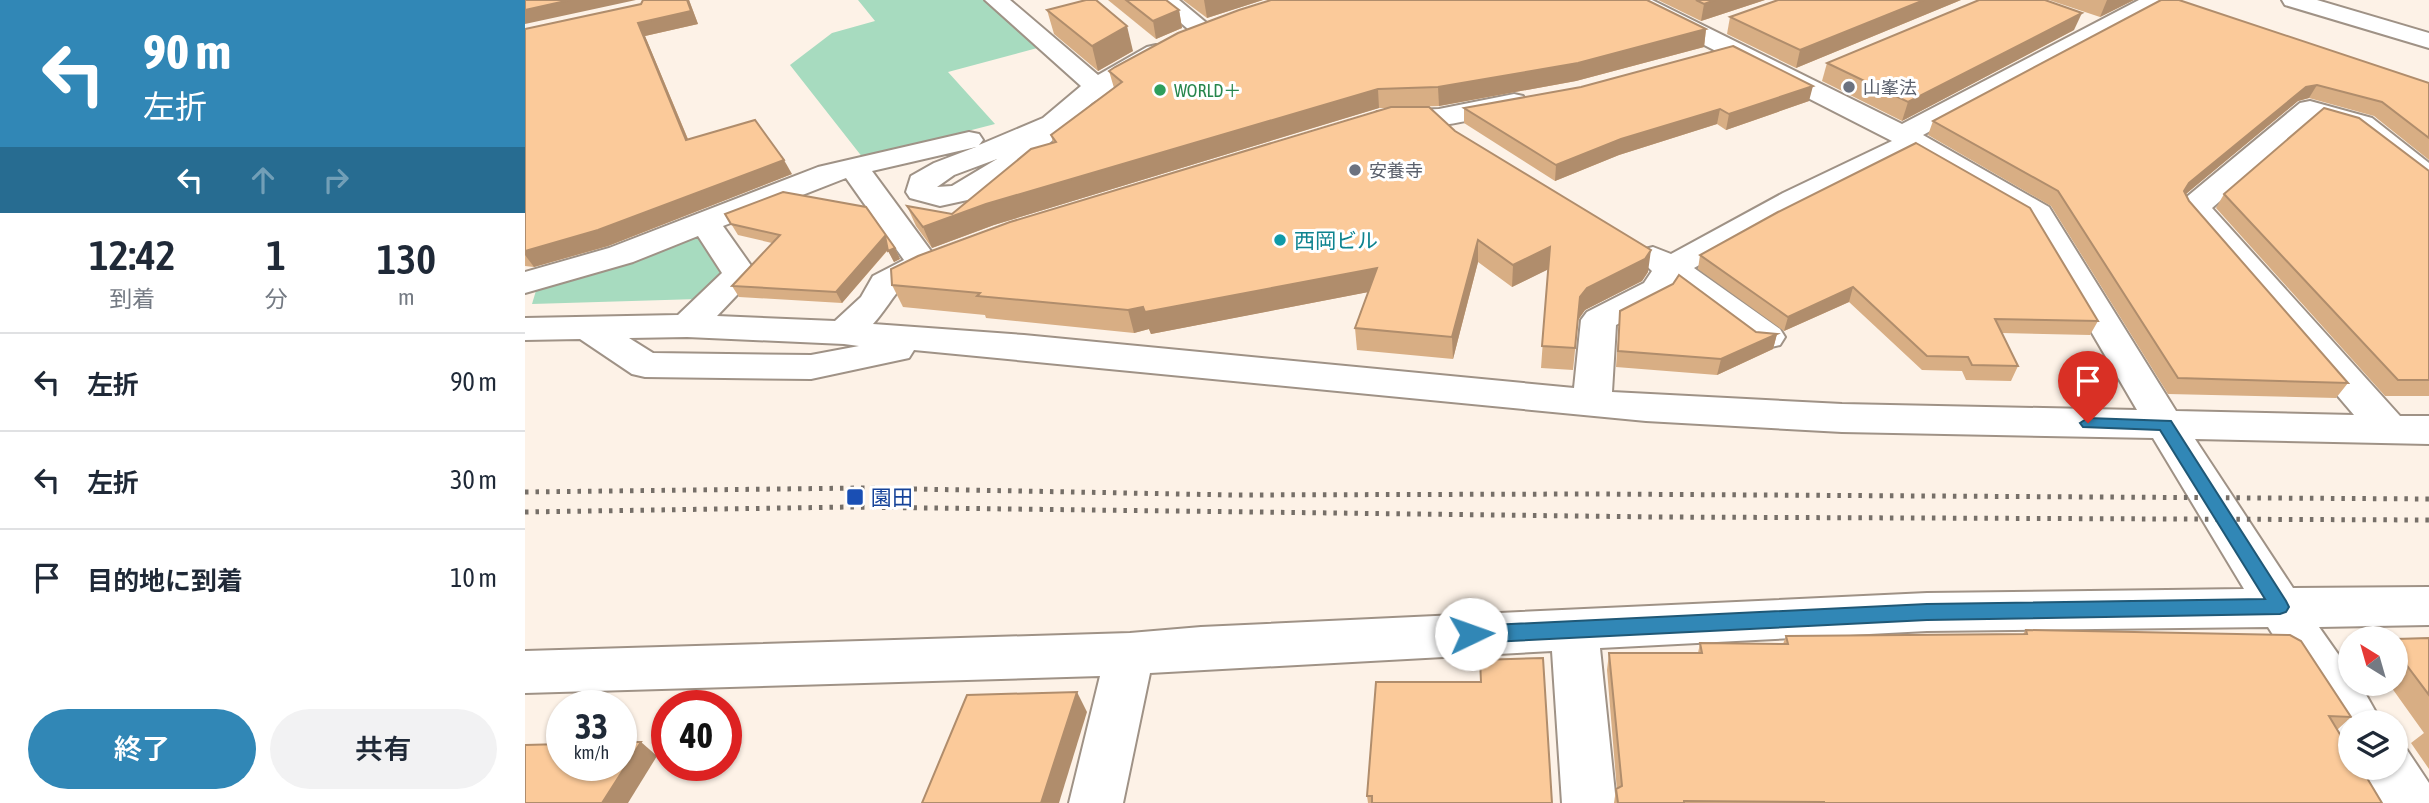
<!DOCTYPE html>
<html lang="ja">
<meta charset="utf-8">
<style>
:root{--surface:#fff;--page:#f2f2f3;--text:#1f2937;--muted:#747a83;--line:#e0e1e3;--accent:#3187b6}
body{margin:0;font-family:"Asap Condensed","Noto Sans JP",sans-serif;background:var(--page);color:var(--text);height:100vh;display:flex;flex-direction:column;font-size:26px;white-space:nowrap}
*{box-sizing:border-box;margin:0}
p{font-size:23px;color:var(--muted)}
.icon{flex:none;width:38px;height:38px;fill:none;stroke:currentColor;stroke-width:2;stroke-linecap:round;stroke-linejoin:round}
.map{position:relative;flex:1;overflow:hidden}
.drawer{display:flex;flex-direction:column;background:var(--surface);width:525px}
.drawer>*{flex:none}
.guide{background:#3187b6;color:#fff;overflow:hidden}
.needle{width:46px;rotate:323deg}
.tools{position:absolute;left:1813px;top:626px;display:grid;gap:14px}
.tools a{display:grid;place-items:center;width:70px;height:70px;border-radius:50%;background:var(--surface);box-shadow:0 2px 5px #0004;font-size:35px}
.speed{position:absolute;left:21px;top:690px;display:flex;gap:14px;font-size:35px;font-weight:700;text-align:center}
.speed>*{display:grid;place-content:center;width:91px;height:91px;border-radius:50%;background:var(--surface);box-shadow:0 2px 5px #0004;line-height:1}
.speed small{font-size:18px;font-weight:400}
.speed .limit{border:10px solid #d22;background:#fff;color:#111}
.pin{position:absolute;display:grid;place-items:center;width:60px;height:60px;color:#fff;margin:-72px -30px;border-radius:50% 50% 50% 0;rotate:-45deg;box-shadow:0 0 7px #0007}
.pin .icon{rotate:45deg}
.me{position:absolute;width:77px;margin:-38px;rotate:87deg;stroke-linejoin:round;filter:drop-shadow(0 0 5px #0008)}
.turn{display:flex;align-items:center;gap:24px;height:147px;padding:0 28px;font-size:32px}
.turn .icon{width:91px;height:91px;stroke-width:2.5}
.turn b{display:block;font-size:49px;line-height:60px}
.lanes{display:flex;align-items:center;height:66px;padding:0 28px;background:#0003;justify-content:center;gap:35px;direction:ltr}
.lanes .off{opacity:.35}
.eta{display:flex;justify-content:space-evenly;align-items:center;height:119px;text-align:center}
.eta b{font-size:42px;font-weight:600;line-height:49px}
.cta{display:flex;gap:14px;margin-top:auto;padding:14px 28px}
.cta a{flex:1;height:80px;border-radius:42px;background:var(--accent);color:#fff;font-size:28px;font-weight:600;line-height:80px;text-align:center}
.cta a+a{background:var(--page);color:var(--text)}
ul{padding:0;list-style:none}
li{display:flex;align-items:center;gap:21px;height:98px;padding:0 28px;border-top:2px solid var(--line)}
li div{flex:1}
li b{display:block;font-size:26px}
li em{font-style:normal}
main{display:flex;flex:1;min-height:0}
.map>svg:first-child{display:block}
.green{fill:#a7dbbf}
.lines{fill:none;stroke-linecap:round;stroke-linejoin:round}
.minor-casing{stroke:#9f9286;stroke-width:4}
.minor{fill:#fff;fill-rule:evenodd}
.rail{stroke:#766f68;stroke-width:5;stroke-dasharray:3.5 7;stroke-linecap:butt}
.wall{fill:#d8ae84}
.shaded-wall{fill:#b08d6c}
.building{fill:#fbca9a;stroke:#b08d6c;stroke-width:2}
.route{fill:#3187b6;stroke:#205876;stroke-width:2}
.worship-dot{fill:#6b7280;stroke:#fff;stroke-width:2.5}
.leisure-dot{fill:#2e9e5b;stroke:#fff;stroke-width:2.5}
.culture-dot{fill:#0f9aa8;stroke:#fff;stroke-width:2.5}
.transit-dot{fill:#1a4fb4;stroke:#fff;stroke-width:2.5}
.labels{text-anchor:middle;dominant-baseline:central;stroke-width:6;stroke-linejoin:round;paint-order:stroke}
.far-worship-label{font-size:18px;fill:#5b616d;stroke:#fff;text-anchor:start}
.far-leisure-label{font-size:18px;fill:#27864d;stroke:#fff;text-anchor:start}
.culture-label{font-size:21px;fill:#0d838f;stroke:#fff;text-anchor:start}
.transit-label{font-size:21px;fill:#164399;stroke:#fff;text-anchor:start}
</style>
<main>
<section class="drawer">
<div class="guide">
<div class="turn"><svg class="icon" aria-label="left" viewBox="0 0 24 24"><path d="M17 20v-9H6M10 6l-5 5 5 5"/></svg><div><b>90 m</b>左折</div></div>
<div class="lanes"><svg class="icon" aria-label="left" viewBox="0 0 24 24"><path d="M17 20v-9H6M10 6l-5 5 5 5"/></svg><svg class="icon off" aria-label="ahead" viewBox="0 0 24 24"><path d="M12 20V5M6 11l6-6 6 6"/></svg><svg class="icon off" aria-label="right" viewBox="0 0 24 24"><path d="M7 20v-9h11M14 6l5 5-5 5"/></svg></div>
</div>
<div class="eta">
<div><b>12:42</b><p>到着</p></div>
<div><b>1</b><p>分</p></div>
<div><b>130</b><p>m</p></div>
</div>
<ul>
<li><svg class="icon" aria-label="left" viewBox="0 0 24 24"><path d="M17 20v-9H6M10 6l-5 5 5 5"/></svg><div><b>左折</b></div><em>90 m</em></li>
<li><svg class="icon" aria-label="left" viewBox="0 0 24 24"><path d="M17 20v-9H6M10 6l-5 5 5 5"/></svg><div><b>左折</b></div><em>30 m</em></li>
<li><svg class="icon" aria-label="arrive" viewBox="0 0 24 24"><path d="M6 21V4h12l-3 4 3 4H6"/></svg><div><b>目的地に到着</b></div><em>10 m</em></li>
</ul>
<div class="cta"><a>終了</a><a>共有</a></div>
</section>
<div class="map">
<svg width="1904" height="803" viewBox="0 0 1904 803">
<rect width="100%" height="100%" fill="#fdf2e7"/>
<g class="green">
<polygon points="333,0 463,0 516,47 423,72 470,124 338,158 265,65 307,33 350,21"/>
<polygon points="171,231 197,275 173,299 7,304 13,284"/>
</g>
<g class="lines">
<defs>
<g id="minor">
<path d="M460 0H485L573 75 622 47 631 45 640 47 643 52 640 57 567 103 514 153 469 188 447 199 415 206 385 198 381 192 386 176 409 163 451 147 347 171 414 262C404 276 390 278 376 288 372 291 356 316 348 324L499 335 1049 388 1056 320 1062 312 1119 283 1127 271 1112 257 1116 250 1128 247 1146 254 1258 193 1367 141 1101 5 1098 0H1127L1377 124 1614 0H1642L1639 5 1398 135 1524 207 1651 411 1829 415 1658 214 1654 207 1658 200 1775 103 1785 101 1847 118 1904 163V186L1894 183 1827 130 1790 119 1687 208 1875 416H1904V444L1670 439 1768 588 1904 587V625L1794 627 1825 671V684H1835L1857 723H1825V744L1814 739 1743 627 1402 631 1075 648 1091 803H1037L1027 651 625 673 598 803H544L575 676 0 693V651L605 633 676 627 1402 593 1719 589 1628 438 1317 432 1121 421 389 350 384 358 286 379 120 377 107 374 55 339 0 340V318L153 315 197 273 173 236 108 262 0 293V272L84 248 293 167 444 132 454 134 458 140 454 145 518 118 556 86ZM1387 153 1501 220 1612 410 1317 404 1087 392 1091 325 1144 297 1151 286 1229 345 1242 348 1255 345 1260 337 1255 329 1169 268 1280 205ZM472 159 427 186 412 187 429 175ZM321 178 379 260 348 276 336 297 310 321 192 316 232 274 198 226ZM162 337 319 344 334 346 286 355 128 353 104 338Z"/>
<polygon points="629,0 654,0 690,30 686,35 678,37 670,35"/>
<polygon points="1757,0 1792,0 1904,33 1904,48 1760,5"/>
<path d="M989 94 998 96 1002 102 998 108C956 118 895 135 852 124L848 118 852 112 914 109Z"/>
<polygon points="1871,746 1882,750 1904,783 1904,803 1855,803 1837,768 1871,768"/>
</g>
</defs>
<use href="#minor" class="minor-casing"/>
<use href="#minor" class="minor"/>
<g class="rail">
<polyline points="0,492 336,488 707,495 1064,494 1904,499"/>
<polyline points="0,512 324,507 1133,517 1904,520"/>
</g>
</g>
<g class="wall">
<polygon points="116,0 164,0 173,24 120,36 163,139 267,174 83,246 9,267 0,266 0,29 116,4 118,0"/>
<polygon points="583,0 641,0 654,10 657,28 631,39"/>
<polygon points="658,0 738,0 682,18"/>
<polygon points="1133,0 1240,0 1176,21"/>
<polygon points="1436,0 1271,68 1202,34 1205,17"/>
<polygon points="1524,0 1609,0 1575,17"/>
<polygon points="1636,0 1904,83 1904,160 1849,116 1784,98 1773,101 1661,194 1664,201 1823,383 1811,398 1643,394 1526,206 1403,135 1408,121"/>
<polygon points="522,10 608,51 573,71 529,34"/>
<polygon points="1181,29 1179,47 1051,81 914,106 883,107 930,131 1123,272 1117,281 1060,310 1053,320 1048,370 1016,368 1023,269 987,287 953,262 928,359 832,350 830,328 843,292 626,334 624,329 609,333 461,318 460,315 378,307 367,285 864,108 854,108 469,225 407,248 391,226 382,206 427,214 528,143 526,135 589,88 584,71"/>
<polygon points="1549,30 1377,121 1297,81 1302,63"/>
<polygon points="1284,101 1201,130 1192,124 1094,155 1030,181 939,123 939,108"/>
<polygon points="1902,171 1904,171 1904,396 1860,396 1691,208 1699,194"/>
<polygon points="200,214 370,248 375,259 369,262 363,250 317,303 214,297 207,286 247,243 213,235"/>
<polygon points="1175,255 1573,321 1565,335 1477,333 1493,366 1486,381 1441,380 1437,371 1397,370 1324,302 1259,331 1173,269"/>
<polygon points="1095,311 1231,332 1252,334 1248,349 1192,375 1091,367"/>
<polygon points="1501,630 1826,717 1812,730 1857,803 1093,803 1082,670 1084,653 1173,653 1175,643 1258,644 1261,636 1498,634"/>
<polygon points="1904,638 1904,769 1886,743 1899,733 1864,684 1871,684 1871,651"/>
<polygon points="955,660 1027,803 843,803 842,796 955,682"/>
<polygon points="1091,789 1093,803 1089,803"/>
</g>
<g class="shaded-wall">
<polygon points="45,0 111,0 0,24 0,10"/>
<polygon points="162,0 164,0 173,24 120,36 169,154 161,140 113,23"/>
<polygon points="679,0 738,0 682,18"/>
<polygon points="1190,0 1240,0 1176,21 1179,4"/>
<polygon points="1399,0 1436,0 1271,68 1275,50"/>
<polygon points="1582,0 1609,0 1575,17"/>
<polygon points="654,10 657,28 631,39 628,21"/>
<polygon points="1557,13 1549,30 1377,121 1383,102"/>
<polygon points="602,26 608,51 573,71 567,46"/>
<polygon points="1181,29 1179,47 1051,81 914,106 913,87"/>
<polygon points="1792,85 1784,98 1773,101 1656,198 1664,183 1781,87"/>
<polygon points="1288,86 1284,101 1201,130 1204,114"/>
<polygon points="853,89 854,108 469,225 407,248 398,227 461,204"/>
<polygon points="1195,109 1192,124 1094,155 1030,181 1031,165 1096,139"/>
<polygon points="259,160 267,174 83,246 9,267 0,255 0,251"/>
<polygon points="360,236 365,247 317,303 311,292"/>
<polygon points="953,240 953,262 928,359 927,337"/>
<polygon points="1025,247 1024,269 987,287 988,265"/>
<polygon points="370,248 375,259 369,262 363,251"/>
<polygon points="1126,250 1123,272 1117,281 1060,310 1053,320 1048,370 1055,297 1062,288"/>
<polygon points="852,268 854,290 626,334 624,329 609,333 603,310"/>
<polygon points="1328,287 1324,302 1259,331 1263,317"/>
<polygon points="1252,334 1248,349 1192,375 1196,359"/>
<polygon points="552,692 562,712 534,803 516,803"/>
<polygon points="116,742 132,756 103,803 77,803"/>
</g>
<g class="building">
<polygon points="0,0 45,0 0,10"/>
<polygon points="118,0 162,0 166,11 113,23 161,140 230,120 259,160 73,230 0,251 0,29 116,4"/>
<polygon points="561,0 571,0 602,26 567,46 522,10"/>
<polygon points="601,0 641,0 654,10 628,21"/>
<polygon points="746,0 1122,0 1181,29 1053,63 913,87 853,89 461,204 398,227 382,206 427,214 506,149 531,142 526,135 597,82 584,71 590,67 653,33 714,10"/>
<polygon points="1171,0 1190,0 1179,4"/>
<polygon points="1253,0 1399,0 1275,50 1205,17"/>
<polygon points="1454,0 1520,0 1557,13 1383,102 1302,63"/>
<polygon points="1636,0 1654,0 1904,83 1904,138 1857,102 1792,85 1781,87 1664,183 1659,191 1664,201 1823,383 1653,378 1533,191 1408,121"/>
<polygon points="1208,46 1288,86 1204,114 1195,109 1096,139 1031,165 939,108 1056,87"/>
<polygon points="866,107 904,107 930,131 1126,250 1120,259 1062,288 1055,297 1050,348 1017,346 1025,247 988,265 953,240 927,337 830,328 852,268 620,312 618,307 603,310 452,296 455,293 367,285 366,269 393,256 485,222"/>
<polygon points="1799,108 1834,118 1904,171 1904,380 1873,380 1699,194"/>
<polygon points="1391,143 1505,208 1573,321 1470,319 1493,366 1447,365 1443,357 1402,356 1328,287 1263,317 1175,255 1253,212"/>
<polygon points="258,192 341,207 370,248 363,251 360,236 311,292 207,286 255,235 206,224 200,214"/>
<polygon points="1154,275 1231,332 1252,334 1196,359 1093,351 1095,311 1148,284"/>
<polygon points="1501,630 1765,635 1776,641 1826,717 1804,716 1825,751 1825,768 1836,768 1857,803 1299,803 1299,802 1159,801 1159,803 1093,803 1091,789 1097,786 1084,653 1177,653 1175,643 1263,644 1261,636 1502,634"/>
<polygon points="1904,638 1904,695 1871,651 1871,639"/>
<polygon points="1018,658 1027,803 847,803 847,796 842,796 851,682 956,682 955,660"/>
<polygon points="552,692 516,803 397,803 442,695"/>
<polygon points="96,742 116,742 77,803 0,803 0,745 37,744 37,765 96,765"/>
</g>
<polygon class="route" points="1563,418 1646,421 1761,601 1764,607 1761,612 1755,614 1402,620 946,643 939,640 936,634 939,628 946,626 1402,604 1740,599 1635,430 1558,427 1555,423"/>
<g class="worship-dot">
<circle cx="1324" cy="87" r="7"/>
<circle cx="830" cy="170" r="7"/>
</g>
<circle class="leisure-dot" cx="635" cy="90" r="7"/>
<circle class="culture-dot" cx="755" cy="240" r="7"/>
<rect class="transit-dot" x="321" y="488" width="18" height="18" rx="3.5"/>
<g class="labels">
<g class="far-worship-label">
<text x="1338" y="87">山峯法</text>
<text x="844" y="170">安養寺</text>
</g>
<g class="far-leisure-label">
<text x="649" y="90">WORLD＋</text>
</g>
<g class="culture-label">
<text x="769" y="240">西岡ビル</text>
</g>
<g class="transit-label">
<text x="346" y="497">園田</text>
</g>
</g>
</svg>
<div class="tools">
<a><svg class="needle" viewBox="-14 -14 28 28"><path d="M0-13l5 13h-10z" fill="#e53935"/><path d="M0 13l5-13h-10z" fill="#747a83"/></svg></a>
<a><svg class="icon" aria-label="layers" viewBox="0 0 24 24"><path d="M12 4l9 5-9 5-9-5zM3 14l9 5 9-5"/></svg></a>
</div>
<div class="speed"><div>33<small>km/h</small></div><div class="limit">40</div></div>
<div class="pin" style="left:1563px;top:423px;background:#d93025"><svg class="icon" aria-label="arrive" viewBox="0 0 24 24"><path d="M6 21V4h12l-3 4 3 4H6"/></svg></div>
<svg class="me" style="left:946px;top:634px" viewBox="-20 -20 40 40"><circle r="19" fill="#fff"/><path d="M0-13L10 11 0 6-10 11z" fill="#3187b6"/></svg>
</div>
</main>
